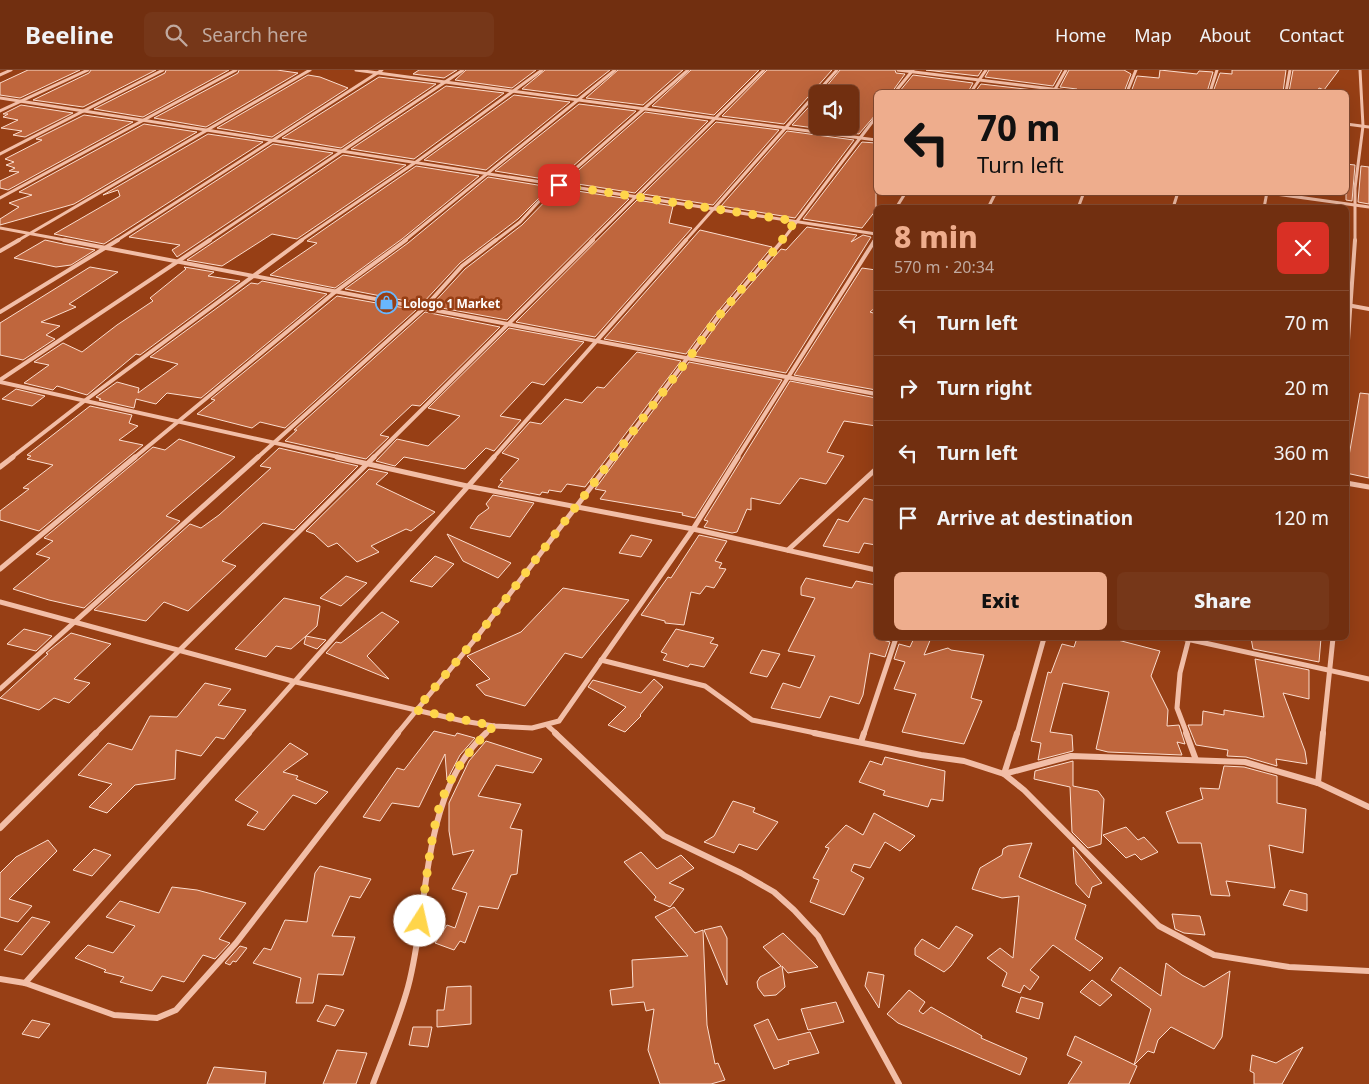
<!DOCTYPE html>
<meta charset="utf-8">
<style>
:root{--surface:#712f10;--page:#763719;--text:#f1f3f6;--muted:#c0a99f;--line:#834a30;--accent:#eead8d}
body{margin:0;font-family:"Noto Sans",sans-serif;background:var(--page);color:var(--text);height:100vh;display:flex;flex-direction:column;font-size:19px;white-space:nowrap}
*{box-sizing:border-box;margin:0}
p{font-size:16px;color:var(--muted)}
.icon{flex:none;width:28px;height:28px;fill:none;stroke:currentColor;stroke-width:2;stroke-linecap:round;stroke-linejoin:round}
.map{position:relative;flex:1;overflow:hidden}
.sheet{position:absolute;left:874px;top:135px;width:475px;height:435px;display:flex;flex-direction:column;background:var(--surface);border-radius:8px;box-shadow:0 5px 20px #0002,0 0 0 1px var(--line)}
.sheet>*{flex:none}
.banner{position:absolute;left:874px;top:20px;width:475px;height:105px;border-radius:8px;box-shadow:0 5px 20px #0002,0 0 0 1px var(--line);background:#eead8d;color:#111;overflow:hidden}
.fabs{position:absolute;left:809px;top:15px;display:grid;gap:10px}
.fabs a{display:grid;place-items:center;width:50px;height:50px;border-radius:8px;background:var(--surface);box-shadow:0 5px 20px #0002,0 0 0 1px var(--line);font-size:25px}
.pin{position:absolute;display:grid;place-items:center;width:42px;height:42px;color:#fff;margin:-21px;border-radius:10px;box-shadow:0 2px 8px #0006}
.me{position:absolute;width:55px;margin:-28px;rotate:10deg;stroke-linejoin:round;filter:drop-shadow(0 0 4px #0008)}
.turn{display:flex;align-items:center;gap:18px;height:105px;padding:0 20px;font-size:22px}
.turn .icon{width:65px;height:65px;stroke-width:2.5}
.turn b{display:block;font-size:35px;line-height:42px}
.round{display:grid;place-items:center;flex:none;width:52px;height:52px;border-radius:8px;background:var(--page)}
.overview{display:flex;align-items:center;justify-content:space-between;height:85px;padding:0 20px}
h1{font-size:30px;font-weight:800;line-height:38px;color:var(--accent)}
.cta{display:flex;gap:10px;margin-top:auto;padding:10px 20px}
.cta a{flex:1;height:58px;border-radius:8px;background:var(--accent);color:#111;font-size:20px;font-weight:800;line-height:58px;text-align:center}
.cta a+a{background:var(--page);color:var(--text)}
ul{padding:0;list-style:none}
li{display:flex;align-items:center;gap:15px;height:65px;padding:0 20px;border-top:1px solid var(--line)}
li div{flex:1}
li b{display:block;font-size:19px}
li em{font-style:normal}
header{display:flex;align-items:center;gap:30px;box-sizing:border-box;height:70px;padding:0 25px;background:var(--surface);border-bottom:1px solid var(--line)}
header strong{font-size:24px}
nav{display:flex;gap:28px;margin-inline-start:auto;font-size:18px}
.search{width:350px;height:45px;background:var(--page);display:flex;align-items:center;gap:12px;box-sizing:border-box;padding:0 18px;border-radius:8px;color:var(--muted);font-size:19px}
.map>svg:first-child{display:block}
.building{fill:#bf663d;stroke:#fcddce}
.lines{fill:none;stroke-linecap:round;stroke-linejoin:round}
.minor-far3{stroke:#f2bea7;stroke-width:3}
.minor-far2{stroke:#f2bea7;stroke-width:4}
.minor-far1{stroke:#f2bea7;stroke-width:5}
.minor{stroke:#f2bea7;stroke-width:6}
.route{stroke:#ffd54a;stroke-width:9;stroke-dasharray:0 16.2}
.labels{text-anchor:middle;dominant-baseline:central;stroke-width:5;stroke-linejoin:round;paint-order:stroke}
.far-poi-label{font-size:12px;font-weight:bold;fill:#fff;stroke:#973f15;text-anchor:start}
</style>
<header>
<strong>Beeline</strong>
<div class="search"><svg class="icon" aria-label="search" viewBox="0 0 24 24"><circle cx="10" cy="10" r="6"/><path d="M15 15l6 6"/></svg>Search here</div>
<nav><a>Home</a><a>Map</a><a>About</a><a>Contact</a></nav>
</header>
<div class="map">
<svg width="1369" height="1014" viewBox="0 0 1369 1014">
<rect width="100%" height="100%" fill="#973f15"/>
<g class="building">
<polygon points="28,0 80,0 20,28 0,25 0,13"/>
<polygon points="91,0 156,0 83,37 33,30 89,3"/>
<polygon points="166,0 229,0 143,47 94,39 165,3"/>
<polygon points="239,0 277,0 298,3 206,57 154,48 238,3"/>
<polygon points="419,0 457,0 444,8 413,4"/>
<polygon points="466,0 536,0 512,18 455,10"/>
<polygon points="545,0 610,0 577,26 522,19"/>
<polygon points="618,0 683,0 643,35 586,28"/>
<polygon points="691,0 759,0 714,45 652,36"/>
<polygon points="767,0 832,0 784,54 722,46"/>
<polygon points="840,0 895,0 896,3 905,4 892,22 876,22 876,44 859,64 792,55 818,27 818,56 850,60 850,24 821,23"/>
<polygon points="926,0 982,0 978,6"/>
<polygon points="989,0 1062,0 1053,16 985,7"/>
<polygon points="1069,0 1124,0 1131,4 1124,22 1081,20 1079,22 1077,19 1060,17"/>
<polygon points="1160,0 1197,4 1199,1 1213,2 1207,22 1131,22 1137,6 1159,8"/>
<polygon points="1232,0 1286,0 1283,22 1213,22 1220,3 1232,4"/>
<polygon points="1293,0 1339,0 1324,20 1319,18 1317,22 1289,22"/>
<polygon points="308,5 320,7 348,18 272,67 217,58"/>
<polygon points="913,5 973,13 968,22 899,22"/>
<polygon points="379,7 436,14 341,78 282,68"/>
<polygon points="981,14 1051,22 975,22"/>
<polygon points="446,16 504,23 414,89 351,79"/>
<polygon points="514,25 570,32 486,100 424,90"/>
<polygon points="579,34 636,41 556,111 495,101"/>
<polygon points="21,35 73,43 25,67 13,65 22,61 1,58 18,50 3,47 8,44 3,44"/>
<polygon points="645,42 708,51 635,123 565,112"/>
<polygon points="84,45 133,52 8,120 0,118 0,111 19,102 9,101 15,98 6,95 14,92 5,89 42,70 36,69"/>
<polygon points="716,52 779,60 713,135 643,124"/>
<polygon points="144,54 197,62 74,134 0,155 0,149 19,137 9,133 32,125 19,122"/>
<polygon points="787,61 854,70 795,148 721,136"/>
<polygon points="208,64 263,72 104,174 54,164 120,126 118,120 103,125"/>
<polygon points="862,72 876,73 876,140 862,158 803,149"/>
<polygon points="273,74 333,83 177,187 172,180 180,175 129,167"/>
<polygon points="343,85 406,95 297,169 272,164 222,196 187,190"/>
<polygon points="1346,94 1355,95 1352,131 1346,130"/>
<polygon points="416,96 479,106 402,169 335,218 270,205 317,173 307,171"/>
<polygon points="1361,96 1369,97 1369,134 1358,132"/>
<polygon points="488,107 550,117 518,149 460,193 422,234 345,219 408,173"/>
<polygon points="558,118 629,129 507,250 431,236 465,199 522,155"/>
<polygon points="637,130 673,136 669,153 692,158 595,267 516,252"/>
<polygon points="807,157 857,165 851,172 863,165 871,167 786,303 694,286 721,249 781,179 786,180"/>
<polygon points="700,160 772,177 715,245 686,284 604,269"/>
<polygon points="45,170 63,174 95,180 71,195 56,197 14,188"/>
<polygon points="90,197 118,202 69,234 76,237 41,252 60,256 46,265 55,269 23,290 0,285 0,253"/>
<polygon points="184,197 214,202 208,206 240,211 140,285 136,284 87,325 57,316 53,320 24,313 49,295 34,292 63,273 82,282 117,255 153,231 150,228 186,199"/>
<polygon points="862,198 876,200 876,237 870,242 876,244 876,320 794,305"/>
<polygon points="262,211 327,224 201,328 167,323 156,334 136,329 134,338 99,330 101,329 96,327 117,312 139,318 138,323 178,294 150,287 251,213 258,214"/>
<polygon points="337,226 416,240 285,358 260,352 252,358 197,344 215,330 211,329"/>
<polygon points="425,242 500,257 420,336 412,335 380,365 389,367 366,389 285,371 297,360 294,360"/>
<polygon points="509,258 584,272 544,315 532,312 529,315 500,346 521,350 494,381 486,378 465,399 404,387 395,396 376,391 397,369 428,376 460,346 428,338"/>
<polygon points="637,282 681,291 585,417 567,414 561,422 549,420 548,423 542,422 540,425 498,417 503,411 500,410 519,389 502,383 530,352 541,354 565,329 582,333 597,317 604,318"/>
<polygon points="689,292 782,310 695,448 682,445 683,443 600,429 606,421 595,419"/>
<polygon points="790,311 876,328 876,356 844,351 827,382 844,386 826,414 800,408 780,434 751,428 751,440 747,439 737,462 732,463 704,457 708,451 704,450"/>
<polygon points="16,319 45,326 32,336 2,329"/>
<polygon points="1360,323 1369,324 1369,408 1346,403"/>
<polygon points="90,336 132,345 129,353 138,356 119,370 143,375 39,461 0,450 0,441 29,419 23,418 53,395 27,389 31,386 27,385"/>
<polygon points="179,369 235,387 166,446 180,451 84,538 49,530 13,519 50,488 36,484 53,471 44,468 153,377 165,380"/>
<polygon points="279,378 358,396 294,460 263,453 222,491 236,496 188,541 164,532 146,551 94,540 190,454 201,458 219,445 271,398 260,396"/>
<polygon points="369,399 388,403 376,414 435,442 411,461 406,459 371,476 379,482 357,492 337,473 328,477 314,464 306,461"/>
<polygon points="493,425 534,433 510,467 470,458 478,446 489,438 486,434"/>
<polygon points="864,428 876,431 876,475 864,473 859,483 823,476 838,449 848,452"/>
<polygon points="447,464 511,493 498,508 463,491"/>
<polygon points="631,465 652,470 641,487 619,483"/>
<polygon points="699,465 727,471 715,491 722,493 719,498 726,499 714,518 706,516 700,524 691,522 684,555 665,553 665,551 641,545 668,507 671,508"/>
<polygon points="435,486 454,494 432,517 410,511"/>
<polygon points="346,506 367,513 341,536 320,528"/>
<polygon points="806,508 852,518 856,511 876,515 876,568 890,572 885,587 870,583 863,625 859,634 830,626 820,648 771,638 783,613 800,618 815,586 788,581 815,528 801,525 801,517"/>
<polygon points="563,518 629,530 582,588 565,583 525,636 485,625 476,615 490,609 467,586 521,562"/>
<polygon points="284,528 320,536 317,556 306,566 326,570 317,579 304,574 306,566 291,579 276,576 266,587 235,579"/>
<polygon points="382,542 399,552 367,586 389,609 326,583 336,572 341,573"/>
<polygon points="24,559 52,566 36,581 7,574"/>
<polygon points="676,559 714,568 710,573 718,575 704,597 690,594 688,597 663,590 667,584 661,582"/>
<polygon points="71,563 111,574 74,609 90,613 69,633 54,628 39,640 0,628 48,584 46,583"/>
<polygon points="914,568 931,568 924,585 948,578 951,580 984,585 971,628 982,631 964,674 902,662 916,624 894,619 905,592 894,589 899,574 910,577"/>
<polygon points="1077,568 1110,568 1160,581 1151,606 1168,640 1167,656 1179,655 1185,674 1177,672 1182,685 1108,682 1096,679 1109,622 1063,613 1050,662 1072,665 1073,681 1038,690 1041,673 1031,671 1048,602 1051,603 1062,574 1074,577"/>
<polygon points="1251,568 1321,568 1319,592 1253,579"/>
<polygon points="762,580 780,584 767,607 750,603"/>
<polygon points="1255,589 1309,600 1309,629 1283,623 1305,681 1307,694 1276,689 1277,696 1246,687 1227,686 1228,680 1196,675 1188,655 1202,655 1203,641 1224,645 1224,640 1264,647"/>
<polygon points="654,609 663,617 640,645 641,646 625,662 608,655 626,637 588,617 593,610 641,623"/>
<polygon points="205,613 231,619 218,635 246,640 224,669 216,667 201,686 176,680 175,709 135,715 107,743 89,737 112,714 78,705 108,673 132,680 150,646 177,647"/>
<polygon points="434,661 455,666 457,663 475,668 460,685 447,710 445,684 419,737 392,733 380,751 363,747 397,698 404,700"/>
<polygon points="486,671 542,689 533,703 496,695 478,726 521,734 510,758 522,760 517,804 511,805 498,839 479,836 465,873 460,871 454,880 435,873 447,855 455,858 467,823 452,819 474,780 453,785 449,761 449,733 469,691"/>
<polygon points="290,673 308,684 283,702 298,706 296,709 328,722 316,734 293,725 264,760 247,755 258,742 235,730"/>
<polygon points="885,687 945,701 943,731 931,729 928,737 883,725 885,721 859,712 870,691 882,695"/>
<polygon points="1073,691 1073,716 1098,721 1104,729 1101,774 1088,778 1072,762 1070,717 1034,709 1035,701"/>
<polygon points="1224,696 1244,697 1277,706 1277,733 1306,739 1303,783 1269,775 1275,818 1226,811 1230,826 1211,825 1201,773 1178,773 1166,742 1203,729 1200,718 1219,719"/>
<polygon points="733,731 755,738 753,742 778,752 757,780 739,774 734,783 704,772 714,766"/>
<polygon points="874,743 915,766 900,781 885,772 870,798 854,794 851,801 864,808 844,845 810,832 819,810 813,808 829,778 825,777 846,755 863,765"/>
<polygon points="1126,757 1138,770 1144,767 1158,782 1141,790 1135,784 1126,788 1103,765"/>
<polygon points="48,770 57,781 9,829 32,836 18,852 0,847 0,803 16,787"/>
<polygon points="1032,773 1019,807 1086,835 1075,869 1103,888 1090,901 1053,875 1030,900 1039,907 1030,920 1024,915 1020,923 1002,916 1007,903 987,888 1000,878 1013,888 1019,826 1002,828 972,819 980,798 1002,785 1003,779 1008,776"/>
<polygon points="1073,777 1102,813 1092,817 1089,828 1076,814"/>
<polygon points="94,779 111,785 92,806 73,800"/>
<polygon points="641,782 657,799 681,785 694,798 669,813 684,819 670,837 654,830 656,827 624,792"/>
<polygon points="320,796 371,809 360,828 350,826 332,866 355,867 343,905 318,904 313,933 296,933 301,908 253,893 264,878 271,880 285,850 307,852 315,803"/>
<polygon points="172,817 197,820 246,833 219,869 230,873 215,889 203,885 184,912 162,906 152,921 120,912 124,907 104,902 106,900 75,888 88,875 113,883 135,856 106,847 120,831 159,843"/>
<polygon points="1290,820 1307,824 1307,841 1283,835"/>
<polygon points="674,837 695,863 703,860 707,955 715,994 718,993 725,1010 711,1014 660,1014 648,980 654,939 646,941 644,932 612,935 610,920 633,917 632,890 688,886 655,847"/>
<polygon points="1172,844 1200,846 1205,865 1184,863 1175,859"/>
<polygon points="32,847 50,852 22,885 4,880"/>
<polygon points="721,856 727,868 727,915 704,860"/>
<polygon points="956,856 973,865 951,896 944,902 915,885 915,878 922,869 939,879"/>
<polygon points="783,863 818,897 788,903 782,896 785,917 776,925 764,926 758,918 757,912 760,907 781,896 763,877"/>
<polygon points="240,876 247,878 236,892 233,891 230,895 225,893"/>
<polygon points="1166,893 1182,905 1204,917 1230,901 1222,967 1214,979 1171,957 1158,970 1154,983 1148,981 1134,995 1151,939 1111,910 1120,897 1161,926"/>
<polygon points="868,902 884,905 879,938 865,916"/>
<polygon points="1092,910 1112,925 1100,936 1080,922"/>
<polygon points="471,916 471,954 437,957 437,940 444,940 447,917"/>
<polygon points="909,920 925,932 919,941 923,944 931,937 982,966 981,968 1027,988 1020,1005 898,953 887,944"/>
<polygon points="1021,927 1043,933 1039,949 1016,942"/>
<polygon points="836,932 844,952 808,960 801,939"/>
<polygon points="326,935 344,940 335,956 317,951"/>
<polygon points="768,949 778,970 810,962 819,983 788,991 789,994 774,999 754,955"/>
<polygon points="32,950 50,954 39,968 22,964"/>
<polygon points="413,957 432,957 428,977 409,975"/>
<polygon points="1075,966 1137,996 1129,1014 1068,1014 1082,992 1067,985"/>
<polygon points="1303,977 1282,1014 1254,1014 1254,1003 1250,1001 1252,985 1276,993"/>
<polygon points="337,980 367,983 356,1014 323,1014"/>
<polygon points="214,997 266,1002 265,1014 207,1014"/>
</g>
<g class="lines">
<g class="minor-far3">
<polyline points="356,0 876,70"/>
<polyline points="898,0 1076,22"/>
<polyline points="0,5 11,0"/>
<polyline points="1054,21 1066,0"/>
<polyline points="895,22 913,0"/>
<polyline points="971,22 986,0"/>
<polyline points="1127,22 1136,0"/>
<polyline points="1210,22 1217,0"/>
<polyline points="1286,22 1290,0"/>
<polyline points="0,28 876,164"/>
<polyline points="0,41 88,0"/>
<polyline points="1346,54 1369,57"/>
<polyline points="0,84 163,0"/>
<polyline points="1262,122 1369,137"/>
<polyline points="0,128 236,0"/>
<polyline points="896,138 906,122"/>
<polyline points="988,138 996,122"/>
<polyline points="1078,138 1084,122"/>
<polyline points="1173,138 1178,122"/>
<polyline points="1264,138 1267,122"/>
<polyline points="0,158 70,171"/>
<polyline points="17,171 310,0"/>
<polyline points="116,171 382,0"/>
<polyline points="208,171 463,0"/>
<polyline points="300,171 416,92 542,0"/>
<polyline points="404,171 615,0"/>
<polyline points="495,171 520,152 542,128 688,0"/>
<polyline points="591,171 764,0"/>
<polyline points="685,171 837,0"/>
<polyline points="782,171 876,47"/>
<polyline points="874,171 876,168"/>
<polyline points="1355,171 1355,118 1363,56 1360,0"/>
</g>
<g class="minor-far2">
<polyline points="64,170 876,324"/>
<polyline points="0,181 19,170"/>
<polyline points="1347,235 1369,239"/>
<polyline points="0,242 118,170"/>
<polyline points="1346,299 1355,170"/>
<polyline points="0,310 210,170"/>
<polyline points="0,312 343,388"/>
<polyline points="11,388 83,332 302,170"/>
<polyline points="134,388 335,222 406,170"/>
<polyline points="257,388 424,238 462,196 496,170"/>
<polyline points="373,388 593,170"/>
<polyline points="493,388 686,170"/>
<polyline points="613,388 718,247 783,170"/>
<polyline points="737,388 875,170"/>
</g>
<g class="minor-far1">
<polyline points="337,387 467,416 693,459 876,500"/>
<polyline points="0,397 13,387"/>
<polyline points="1346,413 1369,417"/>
<polyline points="788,480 876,399"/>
<polyline points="0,499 135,387"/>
<polyline points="0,532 296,612 463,651 494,656 532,658 559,651 693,459 738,387"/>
<polyline points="1182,568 1369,609"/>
<polyline points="601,590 705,616 752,650 820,664"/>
<polyline points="0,619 258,387"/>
<polyline points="548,656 557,664"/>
<polyline points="95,664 374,387"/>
<polyline points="248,664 494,387"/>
<polyline points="397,664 476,568 614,387"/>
<polyline points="485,664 494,656"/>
<polyline points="864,664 896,568"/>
<polyline points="1017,664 1044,568"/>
<polyline points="1187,664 1177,638 1180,603 1189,568"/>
<polyline points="1323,664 1333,568"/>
</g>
<g class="minor">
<polyline points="555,663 664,766 741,803 774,822 794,840 818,866 899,1014"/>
<polyline points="814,663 921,685 964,691 1004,704 1071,686 1245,692 1318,713 1369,737"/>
<polyline points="1017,663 1004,704 1024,720 1159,856 1214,885 1289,897 1369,901"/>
<polyline points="1186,663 1196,690"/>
<polyline points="861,672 864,663"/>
<polyline points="1318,713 1323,663"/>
<polyline points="0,758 96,663"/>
<polyline points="0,909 25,913 114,945 157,948 176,940 236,873 398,663"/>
<polyline points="25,913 249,663"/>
<path d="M373 1014C385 982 399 950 408 917 430 836 420 723 486 663"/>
</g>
</g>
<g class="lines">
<path class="route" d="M420 851C426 816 430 771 439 738 449 706 470 678 494 656L416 640 476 568 689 288 718 247 778 176 795 151 559 115"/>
</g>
<defs>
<symbol id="shop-ring" viewBox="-11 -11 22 22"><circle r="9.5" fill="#973f15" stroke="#68b7ff" stroke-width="1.5"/><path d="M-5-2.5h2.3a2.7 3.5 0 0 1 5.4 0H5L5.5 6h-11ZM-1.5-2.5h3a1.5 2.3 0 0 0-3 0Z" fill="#68b7ff"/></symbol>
</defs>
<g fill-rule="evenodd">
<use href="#shop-ring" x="374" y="220" width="25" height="25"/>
</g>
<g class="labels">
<g class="far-poi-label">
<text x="403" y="233">Lologo 1 Market</text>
</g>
</g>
</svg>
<div class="fabs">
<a><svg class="icon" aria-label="sound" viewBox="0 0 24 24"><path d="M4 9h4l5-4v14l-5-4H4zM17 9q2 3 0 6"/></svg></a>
</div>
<div class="pin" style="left:559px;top:115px;background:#d93025"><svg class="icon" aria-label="arrive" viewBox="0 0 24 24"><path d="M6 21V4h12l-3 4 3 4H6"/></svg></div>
<svg class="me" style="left:420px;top:851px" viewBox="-20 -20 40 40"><circle r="19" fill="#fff"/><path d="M0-13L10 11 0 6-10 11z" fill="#ffd54a"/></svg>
<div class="banner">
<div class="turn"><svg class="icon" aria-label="left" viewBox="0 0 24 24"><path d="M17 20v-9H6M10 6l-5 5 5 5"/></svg><div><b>70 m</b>Turn left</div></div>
</div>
<section class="sheet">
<div class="overview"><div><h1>8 min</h1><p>570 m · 20:34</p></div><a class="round" style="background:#d93025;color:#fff"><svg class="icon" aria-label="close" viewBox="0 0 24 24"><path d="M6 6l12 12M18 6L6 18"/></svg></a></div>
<ul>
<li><svg class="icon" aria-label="left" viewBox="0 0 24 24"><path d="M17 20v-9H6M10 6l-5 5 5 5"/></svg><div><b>Turn left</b></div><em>70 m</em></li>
<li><svg class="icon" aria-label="right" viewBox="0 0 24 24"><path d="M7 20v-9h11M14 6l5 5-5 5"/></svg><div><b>Turn right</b></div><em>20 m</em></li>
<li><svg class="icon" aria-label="left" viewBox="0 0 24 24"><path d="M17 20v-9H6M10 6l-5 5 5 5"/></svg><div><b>Turn left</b></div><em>360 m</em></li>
<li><svg class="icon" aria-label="arrive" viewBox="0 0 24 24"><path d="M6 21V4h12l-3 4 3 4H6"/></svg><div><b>Arrive at destination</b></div><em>120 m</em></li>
</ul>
<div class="cta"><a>Exit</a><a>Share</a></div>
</section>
</div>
